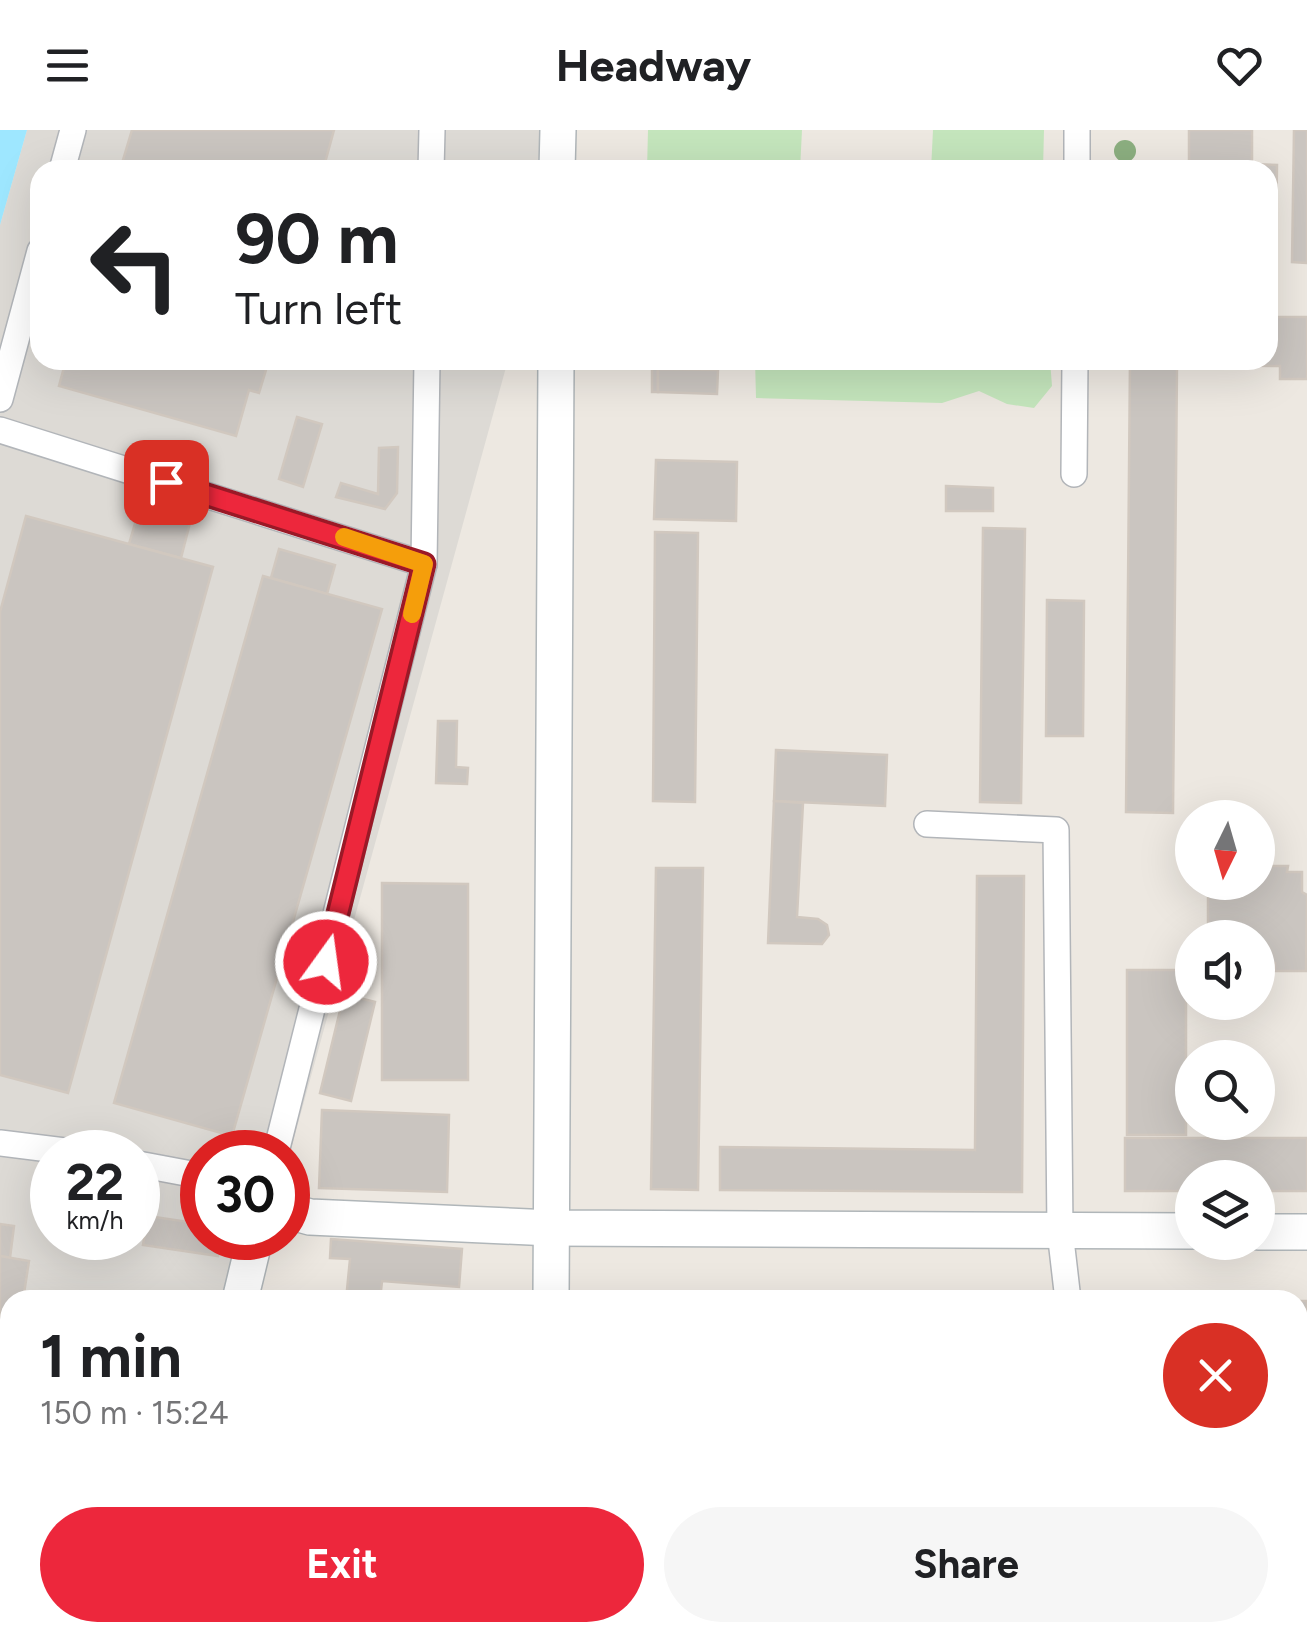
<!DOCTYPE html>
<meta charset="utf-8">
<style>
:root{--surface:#fff;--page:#f6f6f6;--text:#202124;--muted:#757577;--accent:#ed273c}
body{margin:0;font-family:Figtree,sans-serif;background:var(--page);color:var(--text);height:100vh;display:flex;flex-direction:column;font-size:38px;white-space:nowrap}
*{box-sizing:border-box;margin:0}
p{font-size:32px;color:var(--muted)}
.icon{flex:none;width:55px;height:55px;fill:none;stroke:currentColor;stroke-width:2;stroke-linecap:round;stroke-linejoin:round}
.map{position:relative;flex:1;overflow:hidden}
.side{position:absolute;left:0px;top:1160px;width:1308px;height:352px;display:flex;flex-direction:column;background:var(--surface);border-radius:30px 30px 0 0;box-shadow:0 10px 40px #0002}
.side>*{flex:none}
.guide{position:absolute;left:30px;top:30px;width:1248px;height:210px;border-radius:30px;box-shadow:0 10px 40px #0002;background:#fff;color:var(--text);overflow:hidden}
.needle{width:65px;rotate:185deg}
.tools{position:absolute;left:1175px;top:670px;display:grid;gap:20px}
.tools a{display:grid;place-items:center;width:100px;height:100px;border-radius:50%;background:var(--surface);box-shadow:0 10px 40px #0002;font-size:50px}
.speed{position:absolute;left:30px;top:1000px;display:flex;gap:20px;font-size:50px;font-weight:700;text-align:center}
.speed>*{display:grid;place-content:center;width:130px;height:130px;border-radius:50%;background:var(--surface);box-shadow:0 10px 40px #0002;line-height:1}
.speed small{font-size:25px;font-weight:400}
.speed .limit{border:15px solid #d22;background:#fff;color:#111}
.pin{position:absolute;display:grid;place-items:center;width:85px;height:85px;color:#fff;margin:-42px;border-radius:20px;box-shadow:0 5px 15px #0006}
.me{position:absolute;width:110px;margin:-55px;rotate:14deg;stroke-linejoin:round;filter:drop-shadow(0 0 8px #0008)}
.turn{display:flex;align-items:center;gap:35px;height:210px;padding:0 40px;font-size:45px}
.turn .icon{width:130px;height:130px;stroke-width:2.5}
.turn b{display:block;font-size:70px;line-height:85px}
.round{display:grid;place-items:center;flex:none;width:105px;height:105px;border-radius:52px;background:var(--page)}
.headline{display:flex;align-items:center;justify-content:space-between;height:170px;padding:0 40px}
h1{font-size:60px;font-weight:700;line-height:75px}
.button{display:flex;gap:20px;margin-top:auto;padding:20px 40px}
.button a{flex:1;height:115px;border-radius:60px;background:var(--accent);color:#fff;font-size:40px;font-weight:700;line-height:115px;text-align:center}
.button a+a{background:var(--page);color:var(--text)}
header{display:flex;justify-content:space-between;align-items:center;height:130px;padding:0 40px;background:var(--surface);font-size:45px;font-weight:700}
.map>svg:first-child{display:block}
.industrial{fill:#dddad5;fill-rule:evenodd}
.green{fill:#c4e5bc}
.water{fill:#9ee7ff}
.building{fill:#cac5c0;stroke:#d1c8bf;stroke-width:2.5}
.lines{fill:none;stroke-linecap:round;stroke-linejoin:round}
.street-casing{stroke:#b2b5b9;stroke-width:28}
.secondary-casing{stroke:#b0b6b9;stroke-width:38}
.street{stroke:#fff;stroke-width:25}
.secondary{stroke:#fff;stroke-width:35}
.tree{fill:#8caf80}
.route-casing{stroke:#9a1927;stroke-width:25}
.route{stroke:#ed273c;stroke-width:18}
.slow{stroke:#f59e0b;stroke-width:18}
</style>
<header><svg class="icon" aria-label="menu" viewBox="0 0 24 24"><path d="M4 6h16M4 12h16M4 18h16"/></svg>Headway<svg class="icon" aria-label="heart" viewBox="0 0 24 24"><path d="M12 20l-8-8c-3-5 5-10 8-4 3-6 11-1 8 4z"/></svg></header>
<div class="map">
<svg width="1307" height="1511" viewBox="0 0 1307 1511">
<rect width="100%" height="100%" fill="#ede8e1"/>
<path class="industrial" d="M27 0H571L560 40H40V230H508L288 1030V1022H202V1108H266L249 1170H10V1502L158 1503 155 1511H0V95ZM52 1022H138V1108H52Z"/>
<g class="green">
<polygon points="648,0 802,0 800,40 647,40"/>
<polygon points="933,0 1044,0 1043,40 931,40"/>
<polygon points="755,230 1050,230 1052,256 1034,278 1007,274 979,261 942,273 756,268"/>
</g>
<polygon class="water" points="0,0 27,0 0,95"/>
<g class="building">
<polygon points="132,0 334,0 323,40 120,40"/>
<polygon points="1189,0 1252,0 1252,34 1277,35 1276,105 1268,105 1268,40 1174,40 1175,34 1189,34"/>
<polygon points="1294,0 1307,0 1307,133 1292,132"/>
<polygon points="1268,187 1307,187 1307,249 1280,249 1280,236 1177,235 1173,683 1126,682 1130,230 1268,230"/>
<polygon points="66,230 269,230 259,263 249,260 236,306 59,256"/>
<polygon points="652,230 686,230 686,240 658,239 658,262 652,262"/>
<polygon points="658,239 718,240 717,264 658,262"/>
<polygon points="297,287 322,294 303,357 279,349"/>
<polygon points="398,317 397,363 385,379 336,367 341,353 378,364 379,318"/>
<polygon points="656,330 737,332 736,391 654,389"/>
<polygon points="946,356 993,358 993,381 946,381"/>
<polygon points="139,380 190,393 181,428 129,414"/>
<polygon points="26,386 213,437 68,963 0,945 0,482"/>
<polygon points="983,398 1025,399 1021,673 980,672"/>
<polygon points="655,402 698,403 695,672 653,671"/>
<polygon points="279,419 335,435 327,464 271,448"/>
<polygon points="263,446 382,479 232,1006 114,973"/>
<polygon points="1047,470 1084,471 1083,606 1046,606"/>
<polygon points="438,591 457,591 456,637 468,638 467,654 436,653"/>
<polygon points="776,620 887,625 885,676 774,671"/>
<polygon points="774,671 803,673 797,787 818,789 827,795 829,805 822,814 768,813"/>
<polygon points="1258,736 1288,736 1287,742 1302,742 1302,762 1307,765 1306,841 1275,841 1275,833 1258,833 1258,808 1208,808 1208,766 1216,764 1216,752 1258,752"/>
<polygon points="656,738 703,738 698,1060 651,1059"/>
<polygon points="977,746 1024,746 1022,1062 720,1060 720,1017 975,1020"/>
<polygon points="382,753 468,754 468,950 382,950"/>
<rect x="1127" y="840" width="59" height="165"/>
<polygon points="344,864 375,872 351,971 320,963"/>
<polygon points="322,980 449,985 447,1062 319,1058"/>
<polygon points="1125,1008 1307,1008 1307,1061 1258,1061 1258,1048 1192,1048 1192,1061 1125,1061"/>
<polygon points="148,1086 202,1094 202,1108 221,1108 218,1126 143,1115"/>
<polygon points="0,1094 14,1096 10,1128 0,1126"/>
<polygon points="331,1109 462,1119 459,1157 382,1151 380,1170 346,1170 350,1129 330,1128"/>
<polygon points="0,1126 29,1131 23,1170 10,1170 10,1263 0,1333"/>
<polygon points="416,1164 464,1165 464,1170 416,1170"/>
<polygon points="649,1167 1021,1170 649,1170"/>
<rect x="1298" y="1171" width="9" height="46"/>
<rect x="1298" y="1249" width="9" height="48"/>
<rect x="1298" y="1343" width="9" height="69"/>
<polygon points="10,1494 10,1502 50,1502 48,1511 6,1511"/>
<polygon points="205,1502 254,1502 252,1511 203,1511"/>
<rect x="415" y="1502" width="47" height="9"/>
<rect x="648" y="1502" width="47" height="9"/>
<polygon points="767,1502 870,1502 870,1507"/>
<rect x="974" y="1502" width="44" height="9"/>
<rect x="1175" y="1502" width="45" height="9"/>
</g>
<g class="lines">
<defs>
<g id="street">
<polyline points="62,40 73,0"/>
<polyline points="431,40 432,0"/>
<polyline points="1077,40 1077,0"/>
<polyline points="0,269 40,121"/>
<polyline points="0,300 424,434"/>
<polyline points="1074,344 1075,230"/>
<polyline points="927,694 1056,700 1060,1101 1068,1170"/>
<polyline points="0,1013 73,1022"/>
<polyline points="276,1022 424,434 427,230"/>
<polyline points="138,1034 202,1046"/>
<polyline points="1068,1502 1068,1511"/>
</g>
<g id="secondary">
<polyline points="557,40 558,0"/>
<polyline points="288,1081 310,1087 551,1098 1192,1101"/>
<polyline points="1258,1102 1307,1102"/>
<polyline points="240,1170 255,1108"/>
<polyline points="551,1170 556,230"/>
<polyline points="551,1502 551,1511"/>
<polyline points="158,1511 160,1502"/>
</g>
</defs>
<use href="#street" class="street-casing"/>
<use href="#secondary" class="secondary-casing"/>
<use href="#street" class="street"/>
<use href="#secondary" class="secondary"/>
</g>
<circle class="tree" cx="1125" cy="21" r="11"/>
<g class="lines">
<defs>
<polyline id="route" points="166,352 424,434 326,832"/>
</defs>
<use href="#route" class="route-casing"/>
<use href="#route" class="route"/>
<polyline class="slow" points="344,407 424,434 412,484"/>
</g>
</svg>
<div class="tools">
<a><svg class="needle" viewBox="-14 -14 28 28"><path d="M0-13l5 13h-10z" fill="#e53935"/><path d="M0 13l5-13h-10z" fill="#757577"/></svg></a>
<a><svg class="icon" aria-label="sound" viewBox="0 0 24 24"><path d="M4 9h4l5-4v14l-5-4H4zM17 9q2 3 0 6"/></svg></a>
<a><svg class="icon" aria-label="search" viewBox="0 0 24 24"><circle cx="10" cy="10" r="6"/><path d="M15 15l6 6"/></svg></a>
<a><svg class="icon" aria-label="layers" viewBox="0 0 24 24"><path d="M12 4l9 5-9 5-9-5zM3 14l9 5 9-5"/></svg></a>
</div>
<div class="speed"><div>22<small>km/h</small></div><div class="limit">30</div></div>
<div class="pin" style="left:166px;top:352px;background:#d93025"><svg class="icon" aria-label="arrive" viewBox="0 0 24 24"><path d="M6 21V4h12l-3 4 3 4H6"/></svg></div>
<svg class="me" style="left:326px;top:832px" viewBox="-20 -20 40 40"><circle r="17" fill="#ed273c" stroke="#fff" stroke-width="3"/><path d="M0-11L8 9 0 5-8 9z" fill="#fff"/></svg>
<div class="guide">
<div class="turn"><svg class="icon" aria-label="left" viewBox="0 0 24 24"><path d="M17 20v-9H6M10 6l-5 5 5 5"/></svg><div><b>90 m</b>Turn left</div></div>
</div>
<section class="side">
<div class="headline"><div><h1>1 min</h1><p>150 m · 15:24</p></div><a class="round" style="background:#d93025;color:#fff"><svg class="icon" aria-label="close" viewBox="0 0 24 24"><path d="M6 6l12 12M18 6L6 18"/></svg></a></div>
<div class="button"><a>Exit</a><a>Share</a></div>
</section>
</div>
